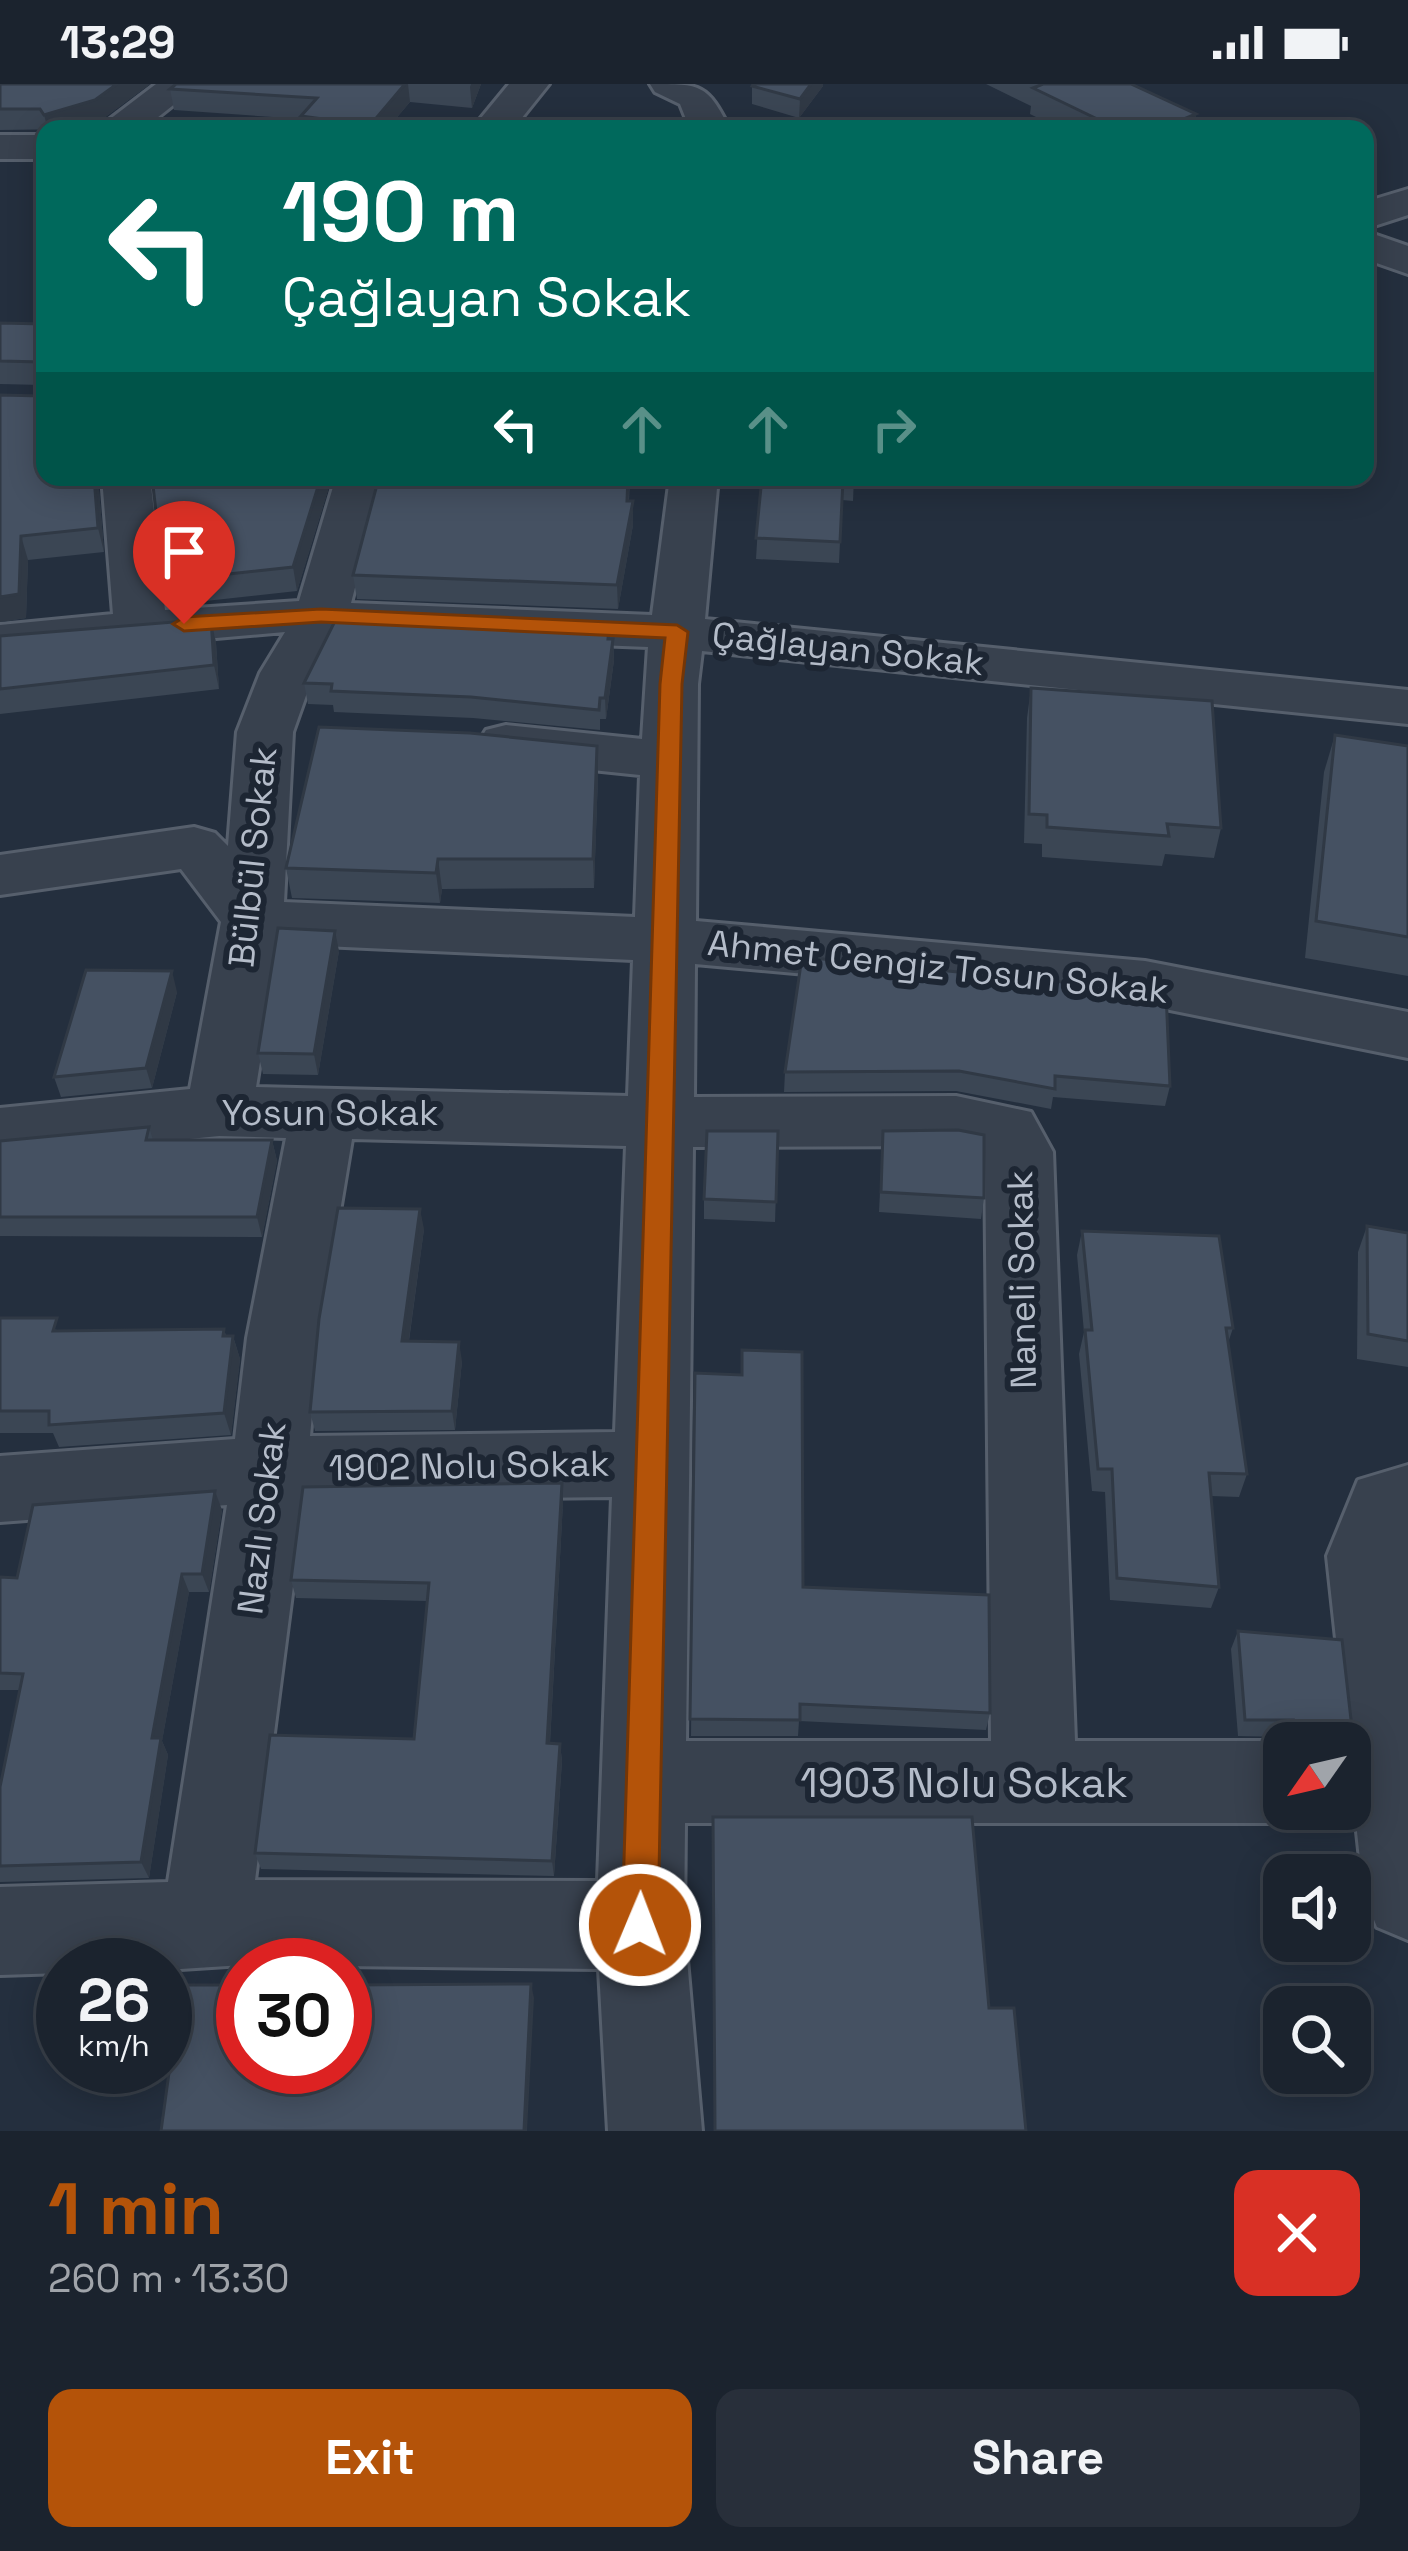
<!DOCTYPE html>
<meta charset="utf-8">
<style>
:root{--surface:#1b232e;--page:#282f3a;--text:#f1f3f6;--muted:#a0a4aa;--line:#39404a;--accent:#b45309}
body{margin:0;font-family:"Space Grotesk",sans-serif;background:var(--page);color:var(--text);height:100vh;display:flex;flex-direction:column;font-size:45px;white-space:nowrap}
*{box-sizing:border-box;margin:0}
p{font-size:39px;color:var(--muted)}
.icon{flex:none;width:66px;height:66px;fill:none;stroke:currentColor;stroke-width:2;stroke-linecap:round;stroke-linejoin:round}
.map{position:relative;height:2047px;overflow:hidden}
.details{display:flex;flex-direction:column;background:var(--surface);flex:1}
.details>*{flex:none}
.top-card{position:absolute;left:36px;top:36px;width:1338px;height:366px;border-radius:24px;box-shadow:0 6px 30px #0003,0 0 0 3px var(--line);background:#00695c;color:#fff;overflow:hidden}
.needle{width:78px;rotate:236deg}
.controls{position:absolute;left:1263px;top:1638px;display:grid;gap:24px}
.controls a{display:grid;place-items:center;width:108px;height:108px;border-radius:24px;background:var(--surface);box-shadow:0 6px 30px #0003,0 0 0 3px var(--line);font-size:60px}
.speed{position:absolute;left:36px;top:1854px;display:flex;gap:24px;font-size:60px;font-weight:700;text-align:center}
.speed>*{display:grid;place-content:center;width:156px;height:156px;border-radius:50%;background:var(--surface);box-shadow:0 6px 30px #0003,0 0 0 3px var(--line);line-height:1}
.speed small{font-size:30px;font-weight:400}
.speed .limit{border:18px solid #d22;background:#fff;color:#111}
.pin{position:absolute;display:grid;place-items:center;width:102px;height:102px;color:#fff;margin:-123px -51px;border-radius:50% 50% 50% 0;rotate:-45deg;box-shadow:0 0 12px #0007}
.pin .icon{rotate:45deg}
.me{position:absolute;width:132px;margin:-66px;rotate:1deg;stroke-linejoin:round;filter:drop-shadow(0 0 9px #0008)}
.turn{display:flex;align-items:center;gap:42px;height:252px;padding:0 48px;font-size:54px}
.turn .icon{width:156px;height:156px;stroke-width:2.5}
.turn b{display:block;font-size:84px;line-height:102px}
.lanes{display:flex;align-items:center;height:114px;padding:0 48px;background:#0003;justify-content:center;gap:60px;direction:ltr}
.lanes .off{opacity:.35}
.round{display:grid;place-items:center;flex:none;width:126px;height:126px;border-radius:24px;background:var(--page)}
.headline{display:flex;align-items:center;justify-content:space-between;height:204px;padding:0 48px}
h1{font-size:72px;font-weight:700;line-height:90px;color:var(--accent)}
.button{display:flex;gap:24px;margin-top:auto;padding:24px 48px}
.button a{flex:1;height:138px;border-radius:24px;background:var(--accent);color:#fff;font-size:48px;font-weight:700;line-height:138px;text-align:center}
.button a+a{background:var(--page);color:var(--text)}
.status{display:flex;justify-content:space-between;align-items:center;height:84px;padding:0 60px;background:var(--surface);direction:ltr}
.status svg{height:33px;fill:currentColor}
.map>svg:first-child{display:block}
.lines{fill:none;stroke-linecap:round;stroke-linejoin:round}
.minor-casing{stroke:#565f6c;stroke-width:6}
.minor{fill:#38414e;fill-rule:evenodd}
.wall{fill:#3b4654}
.shaded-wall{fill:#303945}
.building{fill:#455162;stroke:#303945;stroke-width:3}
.route{fill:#b45309;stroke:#753606;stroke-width:3}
.labels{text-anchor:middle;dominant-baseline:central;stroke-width:12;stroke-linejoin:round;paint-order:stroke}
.street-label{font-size:36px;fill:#b4bcc9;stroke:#1d2633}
.near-street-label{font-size:42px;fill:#b4bcc9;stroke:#1d2633}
</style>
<div class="status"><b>13:29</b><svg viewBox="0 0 49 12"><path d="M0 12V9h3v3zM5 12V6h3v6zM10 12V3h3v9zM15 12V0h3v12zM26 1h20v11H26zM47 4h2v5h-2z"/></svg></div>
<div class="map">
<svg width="1408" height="2047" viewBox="0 0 1408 2047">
<rect width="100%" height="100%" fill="#242f3e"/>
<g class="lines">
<defs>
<g id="minor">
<polygon points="156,0 200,0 143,45 97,45"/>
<polygon points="509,0 549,0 513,45 472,45"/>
<path d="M650 0C702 0 707 0 730 45H690L680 20 655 8Z"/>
<rect x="0" y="51" width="45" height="24"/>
<polygon points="1408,105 1408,131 1365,145 1365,118"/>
<polygon points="1365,147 1408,162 1408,190 1365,175"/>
<path d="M102 393H150L165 526 299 517 336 393H384L351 519 652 531 670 393H718L705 535 1408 606V640L702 567 698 600 696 837 1145 877 1408 928V974L1145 921 695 880 694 1013 956 1012 1031 1028 1053 1068 1075 1657H1284L1288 1659H1284V1725L1314 1727 1284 1739H685L684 1841 702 2047H608L599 1885 243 1881 165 1886V1881H63V1889L0 1891V1803L168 1798 227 1421 0 1438V1372L235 1355 247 1254 286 1054 219 1052 0 1074V1024L190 1005 221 838 181 785 0 811V771L194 743 215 749 228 762 237 648 260 589 285 548 0 573V541L113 530ZM337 551 648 563 642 655 506 641 486 646 478 659 486 672 506 677 640 691 635 833 284 818 293 648 314 589ZM279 860 633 876 628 1012 256 1003ZM352 1055 626 1062 615 1348 310 1352 319 1254ZM956 1062 985 1068 991 1657H686L693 1063ZM612 1413 598 1797 255 1796 304 1417Z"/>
<polygon points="1408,1381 1408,1856 1377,1843 1364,1812 1327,1472 1358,1396"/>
</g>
</defs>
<use href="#minor" class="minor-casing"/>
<use href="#minor" class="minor"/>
</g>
<g class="wall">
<polygon points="0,0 150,0 100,37 73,45 0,46"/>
<polygon points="176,0 481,0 472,24 410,18 387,45 303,45 302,35 174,26 170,5"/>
<polygon points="986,0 1132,0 1196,30 1193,45 1060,45 1030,30 1031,22"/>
<polygon points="752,2 823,2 799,34 752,20"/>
<polygon points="0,239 45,240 98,393 104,468 28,476 26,534 0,538 0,311 42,312 42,301 0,300"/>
<polygon points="332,393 297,507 169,521 164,497"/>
<polygon points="379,393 630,393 629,417 633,441 618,525 357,515 353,491"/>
<polygon points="761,393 854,393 853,417 842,416 839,479 756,475"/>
<polygon points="211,535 216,559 219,605 0,630 0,552"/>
<polygon points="613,555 614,576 606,635 600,635 600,646 473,634 334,628 333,621 308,620 304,599"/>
<polygon points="1031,604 1221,744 1214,774 1165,770 1162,782 1042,773 1042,760 1024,759 1027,634"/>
<polygon points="1335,651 1408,662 1408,892 1305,874 1324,688"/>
<polygon points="598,691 594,804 442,805 440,819 292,814 286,784"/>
<polygon points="339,867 318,991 263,990 258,969"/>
<polygon points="802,873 1170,1002 1165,1022 1053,1013 1051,1025 956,1007 784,1008 785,988"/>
<polygon points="177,908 152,1004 61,1013 54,993"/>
<polygon points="149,1043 153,1056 272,1056 277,1077 262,1153 0,1152 0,1057"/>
<polygon points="778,1047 775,1138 704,1135 704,1115"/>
<polygon points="883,1047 984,1114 981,1135 879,1128"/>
<polygon points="1367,1142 1408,1149 1408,1283 1357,1275 1358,1168"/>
<polygon points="424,1145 409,1257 462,1277 455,1346 315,1347 310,1328"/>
<polygon points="1082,1147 1233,1244 1228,1259 1247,1390 1239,1413 1211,1412 1219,1503 1211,1524 1110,1516 1105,1408 1092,1407 1079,1270 1084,1248 1077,1171"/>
<polygon points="0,1234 62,1247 224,1245 226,1252 233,1252 240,1275 231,1351 59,1363 53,1349 0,1349"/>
<polygon points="695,1289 803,1503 990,1629 986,1646 799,1637 798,1652 691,1652"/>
<polygon points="562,1399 563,1418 550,1659 560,1660 562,1677 554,1792 261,1785 255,1769 414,1655 427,1517 296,1514 291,1496"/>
<polygon points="222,1426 209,1508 189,1508 162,1657 168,1671 149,1794 0,1798 0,1703 20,1606 0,1606 0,1493 17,1494"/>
<polygon points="1238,1547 1342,1556 1355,1671 1350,1680 1350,1659 1292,1659 1286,1653 1238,1652 1231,1565"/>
</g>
<g class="shaded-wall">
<polygon points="117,0 150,0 100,37 73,45 48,45 44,31"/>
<polygon points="405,0 408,0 410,18 387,45 367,45"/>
<polygon points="471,0 481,0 472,24 470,3"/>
<polygon points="811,0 823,0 823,2 799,34 800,15"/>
<polygon points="1196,30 1193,45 1160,45"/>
<polygon points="94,393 98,393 104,468 98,444"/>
<polygon points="321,393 332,393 297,507 293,483"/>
<polygon points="633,417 633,441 618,525 617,501"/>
<polygon points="21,452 28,476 26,534 0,538 0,513"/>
<polygon points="211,535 216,559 219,605 214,581"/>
<polygon points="613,555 614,576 606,635 605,614"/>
<polygon points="597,662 598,691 594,804 593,775"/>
<polygon points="438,775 442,805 440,819 436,789"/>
<polygon points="335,847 339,867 318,991 314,970"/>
<polygon points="172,887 177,908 152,1004 146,984"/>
<polygon points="272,1056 277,1077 262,1153 257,1133"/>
<polygon points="420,1125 424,1145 406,1277 402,1257"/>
<polygon points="233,1252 240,1275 231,1351 224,1329"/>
<polygon points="459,1258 462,1277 455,1346 452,1327"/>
<polygon points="562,1399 563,1418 549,1676 547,1659"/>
<polygon points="215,1407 222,1426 209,1508 202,1490"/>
<polygon points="182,1490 189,1508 162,1657 168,1671 149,1794 141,1778 152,1654"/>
<polygon points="560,1660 562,1677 554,1792 552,1777"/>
<polygon points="531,1900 534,1914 527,2047 524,2047"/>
</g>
<g class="building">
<polygon points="0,0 117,0 95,16 44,31 40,25 0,25"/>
<polygon points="176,0 405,0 367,45 321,45 323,35 301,32 317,14 170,5"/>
<polygon points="753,0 811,0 800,15 752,2"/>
<polygon points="1043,0 1131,0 1196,30 1160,45 1118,45 1033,4"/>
<polygon points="0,239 45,240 45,393 94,393 98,444 21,452 19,510 0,513 0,311 42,312 42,278 0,277"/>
<polygon points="152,393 321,393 293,483 164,497"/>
<polygon points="379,393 628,393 627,417 633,417 617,501 353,491"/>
<polygon points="762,393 854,393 854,396 843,396 840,458 756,454"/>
<polygon points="211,535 214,581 0,605 0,552"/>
<polygon points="336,535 609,545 608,555 613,555 605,614 600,614 599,626 471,613 331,607 332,600 304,599"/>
<polygon points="1031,604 1212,617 1221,744 1167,740 1169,752 1047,743 1047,731 1029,730"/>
<polygon points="319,643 470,649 597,662 593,775 438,775 436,789 286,784"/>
<polygon points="1335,651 1408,662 1408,853 1316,837"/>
<polygon points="278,844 335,847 314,970 258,969"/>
<polygon points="802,873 1166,908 1170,1002 1055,992 1055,1005 959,987 785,988"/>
<polygon points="86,886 172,887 146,984 54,993"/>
<polygon points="149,1043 146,1056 272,1056 257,1133 0,1133 0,1057"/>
<polygon points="958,1046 984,1051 984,1114 881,1108 883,1047"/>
<polygon points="707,1047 778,1047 776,1118 704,1115"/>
<polygon points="338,1124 420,1125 402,1257 459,1258 452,1327 310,1328 319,1235"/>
<polygon points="1367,1142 1408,1149 1408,1257 1368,1250"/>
<polygon points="1082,1147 1219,1152 1233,1244 1226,1244 1247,1390 1209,1389 1219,1503 1117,1494 1112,1385 1098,1385 1085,1246 1092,1246"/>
<polygon points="0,1234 57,1234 53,1247 224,1245 223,1252 233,1252 224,1329 49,1341 49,1327 0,1327"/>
<polygon points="742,1266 802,1268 803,1503 989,1511 990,1629 800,1620 800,1636 690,1635 695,1289 742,1291"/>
<polygon points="562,1399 547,1659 560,1660 552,1777 255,1769 270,1651 414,1655 429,1499 291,1496 303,1403"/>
<polygon points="215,1407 202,1490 182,1490 152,1654 161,1654 141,1778 0,1782 0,1703 23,1590 0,1589 0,1493 17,1494 33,1421"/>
<polygon points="1238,1547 1342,1556 1355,1671 1350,1670 1350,1659 1298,1659 1301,1641 1294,1636 1245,1636"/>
<polygon points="713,1733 972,1733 989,1924 1014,1924 1026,2047 715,2047"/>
<polygon points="531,1900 524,2047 161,2047 181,1901 243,1901 243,1983 345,1983 345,1901"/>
</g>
<polygon class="route" points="321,525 677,541 688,548 682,600 658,1841 653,1854 640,1859 627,1854 622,1841 660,600 665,554 321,538 184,547 173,540 184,533"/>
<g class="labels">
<g class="street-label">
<text transform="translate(848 565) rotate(6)">Çağlayan Sokak</text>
<text transform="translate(253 773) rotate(-84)">Bülbül Sokak</text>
<text transform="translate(938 883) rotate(6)">Ahmet Cengiz Tosun Sokak</text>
<text x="330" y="1029">Yosun Sokak</text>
<text transform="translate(1022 1196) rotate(-91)">Naneli Sokak</text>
<text transform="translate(469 1382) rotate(-1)">1902 Nolu Sokak</text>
<text transform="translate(262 1434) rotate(-83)">Nazlı Sokak</text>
</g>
<g class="near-street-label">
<text x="964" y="1698">1903 Nolu Sokak</text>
</g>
</g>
</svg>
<div class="controls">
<a><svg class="needle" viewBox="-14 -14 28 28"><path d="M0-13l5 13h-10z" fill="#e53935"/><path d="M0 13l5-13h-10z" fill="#a0a4aa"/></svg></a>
<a><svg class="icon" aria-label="sound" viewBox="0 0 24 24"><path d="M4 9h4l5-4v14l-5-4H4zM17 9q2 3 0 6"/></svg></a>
<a><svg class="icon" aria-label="search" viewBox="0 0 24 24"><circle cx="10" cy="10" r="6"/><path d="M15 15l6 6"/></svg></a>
</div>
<div class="speed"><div>26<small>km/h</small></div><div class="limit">30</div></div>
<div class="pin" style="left:184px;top:540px;background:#d93025"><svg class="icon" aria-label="arrive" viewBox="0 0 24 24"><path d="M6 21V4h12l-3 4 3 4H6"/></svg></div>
<svg class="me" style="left:640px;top:1841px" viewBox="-20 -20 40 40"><circle r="17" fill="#b45309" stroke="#fff" stroke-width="3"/><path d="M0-11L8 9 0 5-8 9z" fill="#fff"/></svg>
<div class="top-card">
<div class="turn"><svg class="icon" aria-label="left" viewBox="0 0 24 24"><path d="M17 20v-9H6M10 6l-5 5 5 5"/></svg><div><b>190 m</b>Çağlayan Sokak</div></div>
<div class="lanes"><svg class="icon" aria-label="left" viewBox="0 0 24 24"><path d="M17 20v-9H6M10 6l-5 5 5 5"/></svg><svg class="icon off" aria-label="ahead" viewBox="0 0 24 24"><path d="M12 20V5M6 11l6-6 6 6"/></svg><svg class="icon off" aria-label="ahead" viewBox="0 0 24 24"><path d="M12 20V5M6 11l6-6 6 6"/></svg><svg class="icon off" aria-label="right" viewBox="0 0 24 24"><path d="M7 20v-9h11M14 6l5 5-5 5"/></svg></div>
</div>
</div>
<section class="details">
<div class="headline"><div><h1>1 min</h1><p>260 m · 13:30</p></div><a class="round" style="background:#d93025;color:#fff"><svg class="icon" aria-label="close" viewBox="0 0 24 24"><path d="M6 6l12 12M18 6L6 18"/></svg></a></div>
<div class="button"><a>Exit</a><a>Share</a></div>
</section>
